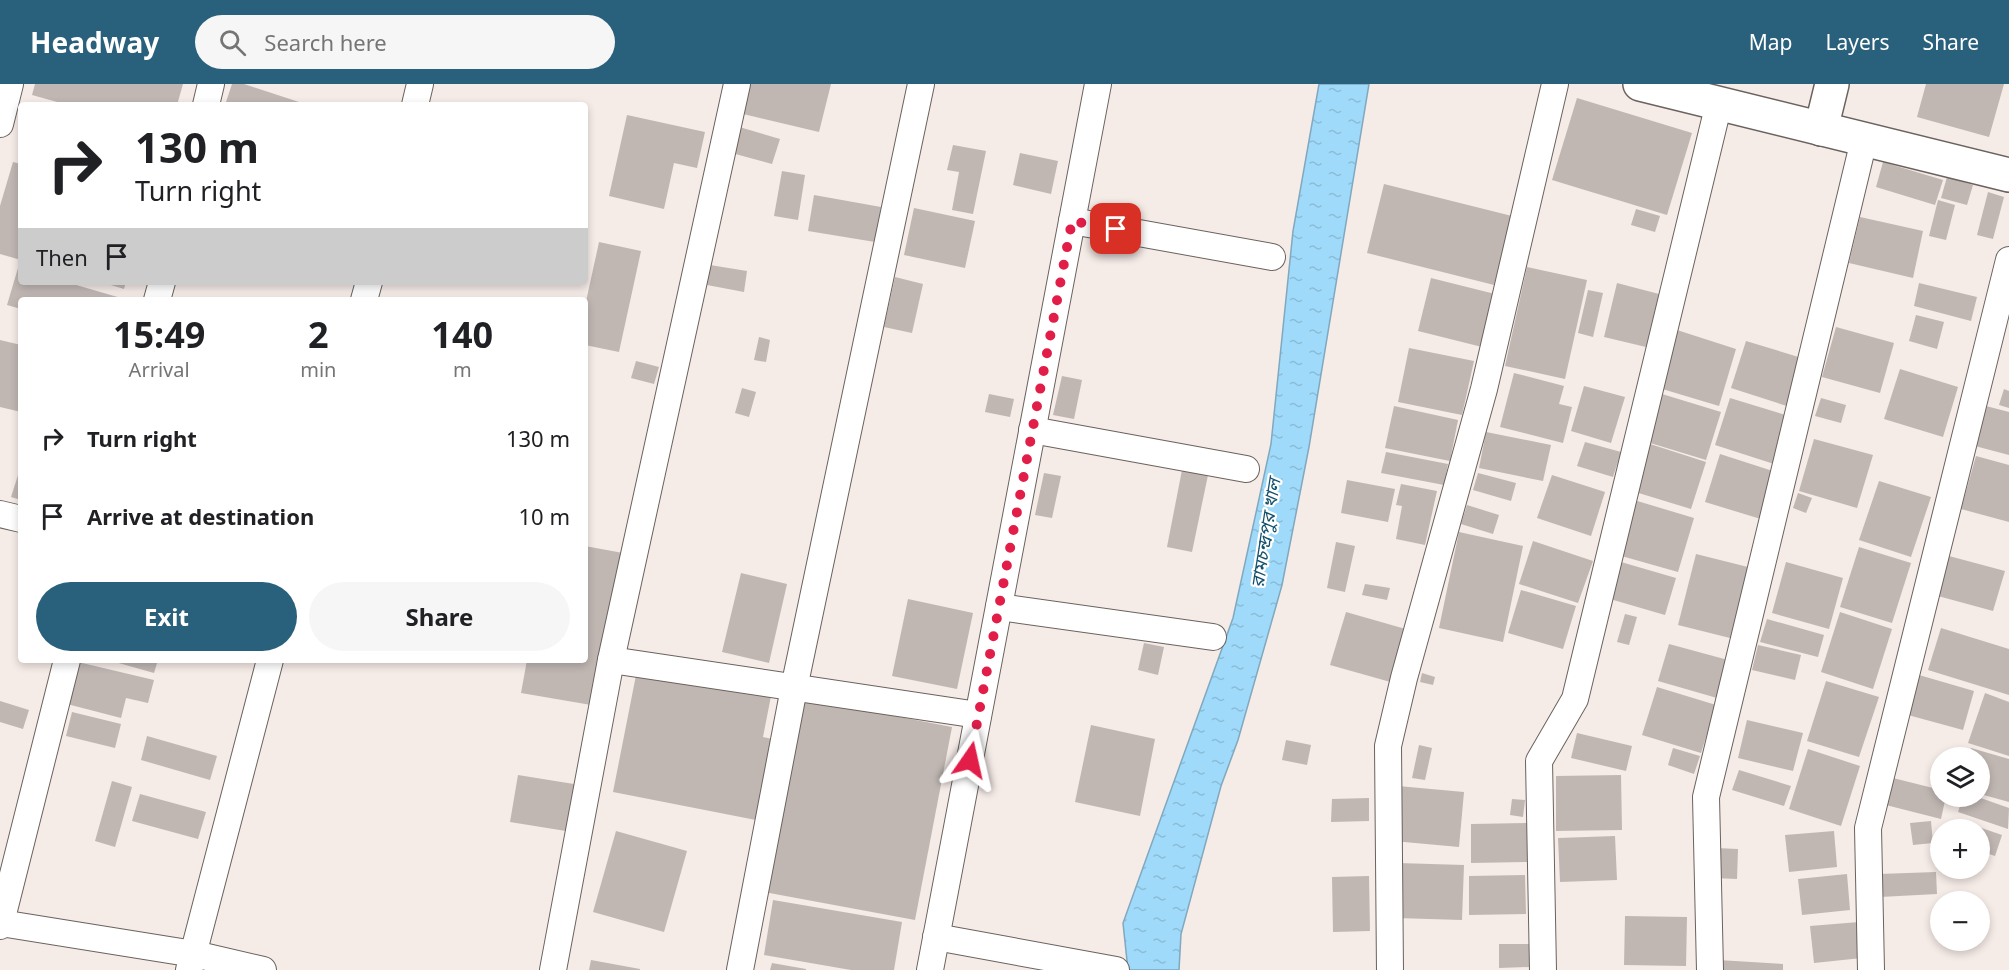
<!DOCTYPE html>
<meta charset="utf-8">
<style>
:root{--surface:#fff;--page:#f6f6f6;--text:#202124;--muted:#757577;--accent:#29607b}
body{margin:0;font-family:"Noto Sans","Noto Sans Bengali",sans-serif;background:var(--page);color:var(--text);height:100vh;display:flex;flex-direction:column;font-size:22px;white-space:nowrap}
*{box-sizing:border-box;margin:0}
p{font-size:20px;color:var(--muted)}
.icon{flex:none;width:33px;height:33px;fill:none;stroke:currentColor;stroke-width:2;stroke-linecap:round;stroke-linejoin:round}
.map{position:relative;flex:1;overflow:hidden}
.panel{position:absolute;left:18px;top:213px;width:570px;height:366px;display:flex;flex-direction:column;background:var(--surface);border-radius:6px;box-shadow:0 3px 9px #0003}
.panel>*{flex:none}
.hud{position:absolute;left:18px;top:18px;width:570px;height:183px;border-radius:6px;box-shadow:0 3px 9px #0003;background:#fff;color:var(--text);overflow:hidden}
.fabs{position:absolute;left:1930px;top:663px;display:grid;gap:12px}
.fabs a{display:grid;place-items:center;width:60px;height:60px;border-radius:50%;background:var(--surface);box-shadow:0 3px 9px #0003;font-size:30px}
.pin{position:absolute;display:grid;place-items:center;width:51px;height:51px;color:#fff;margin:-26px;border-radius:12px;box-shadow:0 3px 9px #0006}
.me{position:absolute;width:66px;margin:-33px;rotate:11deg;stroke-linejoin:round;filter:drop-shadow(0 0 4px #0008)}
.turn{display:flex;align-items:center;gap:21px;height:126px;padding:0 18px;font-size:27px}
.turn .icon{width:78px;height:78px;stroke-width:2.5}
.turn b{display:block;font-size:42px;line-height:51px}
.then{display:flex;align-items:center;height:57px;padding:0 18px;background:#0003;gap:12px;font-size:22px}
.eta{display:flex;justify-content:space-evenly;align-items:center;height:102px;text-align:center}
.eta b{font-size:36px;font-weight:700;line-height:42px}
.cta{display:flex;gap:12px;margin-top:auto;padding:12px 18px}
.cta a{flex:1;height:69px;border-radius:36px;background:var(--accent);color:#fff;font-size:24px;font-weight:700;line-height:69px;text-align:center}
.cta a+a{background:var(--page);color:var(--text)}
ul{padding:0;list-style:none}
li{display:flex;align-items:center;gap:18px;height:78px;padding:0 18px}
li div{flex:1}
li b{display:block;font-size:22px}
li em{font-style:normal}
header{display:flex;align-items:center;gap:36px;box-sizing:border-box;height:84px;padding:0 30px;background:var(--accent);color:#fff}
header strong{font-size:28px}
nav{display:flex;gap:33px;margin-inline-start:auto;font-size:21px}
.search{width:420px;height:54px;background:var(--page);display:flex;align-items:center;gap:15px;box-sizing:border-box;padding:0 21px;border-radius:33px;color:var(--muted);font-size:22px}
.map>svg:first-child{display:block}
.water{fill:url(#water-ripples);stroke:#80a8be;stroke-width:1.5}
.building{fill:#c0b7b3}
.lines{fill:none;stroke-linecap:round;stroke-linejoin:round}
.street-casing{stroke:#6a625e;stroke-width:28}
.secondary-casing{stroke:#6a625e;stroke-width:36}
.street{stroke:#fff;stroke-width:26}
.secondary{stroke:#fff;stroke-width:33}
.route{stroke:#e11d48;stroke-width:10;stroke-dasharray:0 18}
.labels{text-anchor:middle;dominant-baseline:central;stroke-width:4.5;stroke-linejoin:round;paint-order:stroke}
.water-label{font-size:18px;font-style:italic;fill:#13506b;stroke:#fff}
</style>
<header>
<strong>Headway</strong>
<div class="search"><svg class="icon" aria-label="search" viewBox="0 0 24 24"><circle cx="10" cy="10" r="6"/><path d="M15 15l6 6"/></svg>Search here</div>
<nav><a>Map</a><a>Layers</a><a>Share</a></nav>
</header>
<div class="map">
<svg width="2009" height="886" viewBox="0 0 2009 886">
<defs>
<pattern id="water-ripples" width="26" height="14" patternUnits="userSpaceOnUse" patternTransform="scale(1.5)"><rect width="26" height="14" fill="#9fdafa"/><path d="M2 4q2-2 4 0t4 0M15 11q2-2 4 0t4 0" fill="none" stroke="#8abcd7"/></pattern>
</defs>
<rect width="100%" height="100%" fill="#f5ebe7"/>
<polygon class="water" points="1319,0 1369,0 1309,363 1282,501 1238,656 1221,702 1181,850 1179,886 1128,886 1123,839 1233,534 1271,360 1293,147"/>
<g class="building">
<polygon points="35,0 183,0 177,21 68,21 32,11"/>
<polygon points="232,0 244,0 299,18 298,21 225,21"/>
<polygon points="746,0 831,0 819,48 739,29"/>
<polygon points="1926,0 2004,0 1989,53 1917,33"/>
<polygon points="1577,14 1692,49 1667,131 1552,96"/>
<polygon points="627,31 705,48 697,84 674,79 664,125 609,112"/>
<polygon points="736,42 780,55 772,80 728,68"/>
<polygon points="953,61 986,67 973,130 952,126 959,88 947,86"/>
<polygon points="1020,69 1058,77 1051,110 1013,101"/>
<polygon points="13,78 21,80 21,176 0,170 0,122"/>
<polygon points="1883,78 1943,96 1935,121 1876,103"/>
<polygon points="782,87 805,91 798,136 774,132"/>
<polygon points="1947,93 1973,101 1967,121 1941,114"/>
<polygon points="1384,100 1512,132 1494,201 1367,169"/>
<polygon points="1988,108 2004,113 1993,155 1977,151"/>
<polygon points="814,111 881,123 875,158 808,147"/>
<polygon points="1938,116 1955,121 1946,156 1929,152"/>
<polygon points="914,124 975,137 965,184 904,171"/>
<polygon points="1636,125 1660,132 1655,148 1631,141"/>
<polygon points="1860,133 1923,147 1913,194 1849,179"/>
<polygon points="599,158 641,167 619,268 585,261 585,222"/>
<polygon points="710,181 747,187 744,208 707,201"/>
<polygon points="1527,183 1587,196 1565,295 1505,282"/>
<polygon points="18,184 21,185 21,198 66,198 121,214 121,216 21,216 21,225 7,221"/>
<polygon points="895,193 923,200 912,249 884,243"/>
<polygon points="1431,194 1495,210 1482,263 1418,247"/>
<polygon points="101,198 126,198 124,205"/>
<polygon points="1617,199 1659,210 1646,263 1604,253"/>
<polygon points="1919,199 1977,213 1971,237 1914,222"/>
<polygon points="1588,206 1603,209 1593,253 1578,249"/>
<polygon points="1916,231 1944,238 1937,265 1909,257"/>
<polygon points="1836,243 1894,259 1880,309 1822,293"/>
<polygon points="1677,246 1736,265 1719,322 1659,304"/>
<polygon points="759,253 770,256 766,278 754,276"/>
<polygon points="0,256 21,261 21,328 0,323"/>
<polygon points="1746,257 1805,275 1790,323 1731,304"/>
<polygon points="1409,264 1474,277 1462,331 1398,318"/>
<polygon points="636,277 659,283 654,300 631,294"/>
<polygon points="1900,285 1958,303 1943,353 1884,335"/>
<polygon points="1514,289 1564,302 1559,320 1572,323 1563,359 1500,343"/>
<polygon points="1062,292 1082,296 1074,335 1053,331"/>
<polygon points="1584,302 1625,313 1611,359 1571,347"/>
<polygon points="742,304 756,308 749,333 735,329"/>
<polygon points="2004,305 2009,307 2009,324 1999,321"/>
<polygon points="989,310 1014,315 1010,333 985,328"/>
<polygon points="1662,310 1721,328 1706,376 1647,358"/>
<polygon points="1730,314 1789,332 1774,380 1715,361"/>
<polygon points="1821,314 1846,321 1841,339 1815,332"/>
<polygon points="1394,322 1458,336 1450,377 1385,364"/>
<polygon points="1986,322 2009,328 2009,371 1975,362"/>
<polygon points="1486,348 1551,361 1543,397 1479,384"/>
<polygon points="1814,355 1873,371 1857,424 1799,407"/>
<polygon points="1585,358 1621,368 1613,393 1577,382"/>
<polygon points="1647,359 1706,378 1691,425 1632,407"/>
<polygon points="1386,368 1448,380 1444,401 1381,389"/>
<polygon points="1720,370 1779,389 1764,436 1705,418"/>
<polygon points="1976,372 2009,381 2009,438 1961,425"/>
<polygon points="1182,386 1208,391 1192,468 1167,463"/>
<polygon points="19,388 21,388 21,416 11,413"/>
<polygon points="1044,389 1061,392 1052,434 1035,431"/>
<polygon points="1478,389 1516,399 1511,417 1473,406"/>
<polygon points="1552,391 1605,408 1591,452 1537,434"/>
<polygon points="1347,396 1395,405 1388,438 1341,429"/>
<polygon points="1879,397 1931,413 1911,473 1859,456"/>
<polygon points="1401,400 1437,407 1425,461 1396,455 1402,422 1396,421"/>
<polygon points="1798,409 1812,414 1806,429 1793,424"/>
<polygon points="1634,416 1694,434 1678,488 1618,471"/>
<polygon points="1467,421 1499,431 1493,450 1461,440"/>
<polygon points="1459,448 1523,462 1503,558 1439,544"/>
<polygon points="1533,457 1593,477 1578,519 1519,500"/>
<polygon points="1336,458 1355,462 1345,508 1327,504"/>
<polygon points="585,462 623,469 597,622 521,609 527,576 585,576"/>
<polygon points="1859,463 1911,479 1892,539 1840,523"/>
<polygon points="1696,470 1752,484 1734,555 1678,541"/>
<polygon points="1949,472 2005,487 1993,527 1938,512"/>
<polygon points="1621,478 1676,494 1665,531 1610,515"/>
<polygon points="1786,478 1843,494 1829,545 1772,529"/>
<polygon points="741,489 787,500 769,579 722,568"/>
<polygon points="1365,500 1390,504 1387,516 1362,511"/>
<polygon points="1521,506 1576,522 1563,565 1508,549"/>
<polygon points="908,515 973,529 957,605 892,592"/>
<polygon points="1346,528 1409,546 1394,599 1330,581"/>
<polygon points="1840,528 1892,545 1873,605 1821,588"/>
<polygon points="1625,530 1637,533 1629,561 1617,558"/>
<polygon points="1767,535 1824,551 1818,573 1760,558"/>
<polygon points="1941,544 2009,565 2009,611 1928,586"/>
<polygon points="1144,559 1164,563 1158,591 1138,586"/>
<polygon points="1669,560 1728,576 1717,614 1658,597"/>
<polygon points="1758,561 1801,571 1795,596 1752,586"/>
<polygon points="108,576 158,576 154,589"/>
<polygon points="78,578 154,596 148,619 126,614 121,634 67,620"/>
<polygon points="638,581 772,607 763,653 777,656 761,737 613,708"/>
<polygon points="1422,589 1435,593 1433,601 1420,598"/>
<polygon points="1919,591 1974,607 1963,646 1908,631"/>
<polygon points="1826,597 1879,613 1859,673 1807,657"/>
<polygon points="1657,603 1716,621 1701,669 1642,651"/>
<polygon points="1985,609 2009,618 2009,672 1968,659"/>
<polygon points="801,614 952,643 915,836 764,808"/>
<polygon points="0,617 29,626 23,645 0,638"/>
<polygon points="72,628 121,640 115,664 66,652"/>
<polygon points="1747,636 1803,649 1793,687 1738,674"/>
<polygon points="1091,641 1155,655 1140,732 1075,718"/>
<polygon points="1577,649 1632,662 1626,687 1571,674"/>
<polygon points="147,652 217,672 210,696 141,676"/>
<polygon points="1286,656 1311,661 1307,681 1282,676"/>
<polygon points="1419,661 1432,664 1425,696 1412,694"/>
<polygon points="1673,664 1700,672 1694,690 1668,681"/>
<polygon points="1971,664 2009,675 2009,718 1980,710 1980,674 1968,674"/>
<polygon points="1808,665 1860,682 1841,742 1789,725"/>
<polygon points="1739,686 1791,702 1784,722 1732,706"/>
<polygon points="518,691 580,701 572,748 510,738"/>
<polygon points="1621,691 1622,746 1556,747 1556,692"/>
<polygon points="1889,693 1941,706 1941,712 1946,712 1941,735 1882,720"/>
<polygon points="112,697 132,703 115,763 95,757"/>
<polygon points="1398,702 1464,708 1459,763 1393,757"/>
<polygon points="140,710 206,728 198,755 132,737"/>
<polygon points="1963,712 1975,712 2009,724 2008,745 1958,728"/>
<polygon points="1369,714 1369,737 1331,738 1332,715"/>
<polygon points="1512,715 1525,716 1523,733 1510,731"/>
<polygon points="1931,737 1933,759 1913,761 1910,739"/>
<polygon points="1528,739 1528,778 1471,779 1471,740"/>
<polygon points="1970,740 2002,751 1995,772 1980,767 1980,746 1968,746"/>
<polygon points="616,747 687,767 664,848 593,828"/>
<polygon points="1834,747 1837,783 1789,788 1785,751"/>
<polygon points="1615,752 1617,796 1560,798 1558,754"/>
<polygon points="1716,764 1738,765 1737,795 1714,794"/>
<polygon points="1398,779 1464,781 1462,836 1396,834"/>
<polygon points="1936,788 1937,810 1880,813 1879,790"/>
<polygon points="1847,790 1850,826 1802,831 1798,795"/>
<polygon points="1525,791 1526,830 1469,831 1469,792"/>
<polygon points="1369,792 1370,847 1333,848 1332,793"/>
<polygon points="773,816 902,838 894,886 851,886 764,871"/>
<polygon points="1625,832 1687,833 1686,882 1624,881"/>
<polygon points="1859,838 1862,874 1814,879 1810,842"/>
<polygon points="1499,860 1529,860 1529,883 1499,884"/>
<polygon points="591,876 640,885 640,886 589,886"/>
<polygon points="1718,876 1783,880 1783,886 1719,886"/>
<polygon points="772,879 806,885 806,886 770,886"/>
</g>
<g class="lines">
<defs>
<g id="street">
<polyline points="206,21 211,0"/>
<polyline points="415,21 420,0"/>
<polyline points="0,40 10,0"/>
<polyline points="1072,137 1272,173"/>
<polyline points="157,216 162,198"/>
<polyline points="364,216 369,198"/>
<polyline points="1032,346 1246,385"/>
<polyline points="0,430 21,435"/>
<polyline points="999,523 1213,553"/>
<polyline points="611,576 978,631"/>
<polyline points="1,839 194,870 263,886"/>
<polyline points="0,842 67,576"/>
<polyline points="936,853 1116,886"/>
<polyline points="189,886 270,576"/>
<polyline points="553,886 611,576 737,0"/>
<polyline points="740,886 794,604 921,0"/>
<polyline points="930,886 1098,0"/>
<polyline points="1390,886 1388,662 1404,594 1484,305 1555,0"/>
<polyline points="1543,886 1539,677 1575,615 1719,19"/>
<polyline points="1710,886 1706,713 1864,56"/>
<polyline points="1871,886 1868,744 2009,176"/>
</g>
<g id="secondary">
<polyline points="1640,0 2009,91"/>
<polyline points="1821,45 1832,0"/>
</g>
</defs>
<use href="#street" class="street-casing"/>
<use href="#secondary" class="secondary-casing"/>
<use href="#street" class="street"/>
<use href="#secondary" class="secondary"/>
</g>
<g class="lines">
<polyline class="route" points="970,676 1072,137 1116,145"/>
</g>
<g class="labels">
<g class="water-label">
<text transform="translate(1265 449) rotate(-81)">রামচন্দ্রপুর খাল</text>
</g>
</g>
</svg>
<div class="fabs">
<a><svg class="icon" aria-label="layers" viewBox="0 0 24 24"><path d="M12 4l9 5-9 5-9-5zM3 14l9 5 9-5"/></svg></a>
<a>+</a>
<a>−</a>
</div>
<div class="pin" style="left:1116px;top:145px;background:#d93025"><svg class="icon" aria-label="arrive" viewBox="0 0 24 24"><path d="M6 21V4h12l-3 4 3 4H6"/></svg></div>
<svg class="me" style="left:970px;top:676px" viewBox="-20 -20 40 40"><path d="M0-17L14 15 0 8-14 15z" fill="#e11d48" stroke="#fff" stroke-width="4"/></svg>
<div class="hud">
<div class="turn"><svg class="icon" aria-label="right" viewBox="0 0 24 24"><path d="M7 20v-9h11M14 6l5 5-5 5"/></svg><div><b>130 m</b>Turn right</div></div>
<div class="then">Then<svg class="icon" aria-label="arrive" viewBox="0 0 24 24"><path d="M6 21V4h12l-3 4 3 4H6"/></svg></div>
</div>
<section class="panel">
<div class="eta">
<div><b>15:49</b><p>Arrival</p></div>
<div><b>2</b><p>min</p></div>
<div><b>140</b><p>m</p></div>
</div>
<ul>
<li><svg class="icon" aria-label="right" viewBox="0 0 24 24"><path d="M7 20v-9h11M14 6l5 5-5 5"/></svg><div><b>Turn right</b></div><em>130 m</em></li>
<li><svg class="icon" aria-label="arrive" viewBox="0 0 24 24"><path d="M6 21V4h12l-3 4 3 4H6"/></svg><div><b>Arrive at destination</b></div><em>10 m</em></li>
</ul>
<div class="cta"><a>Exit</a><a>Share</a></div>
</section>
</div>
